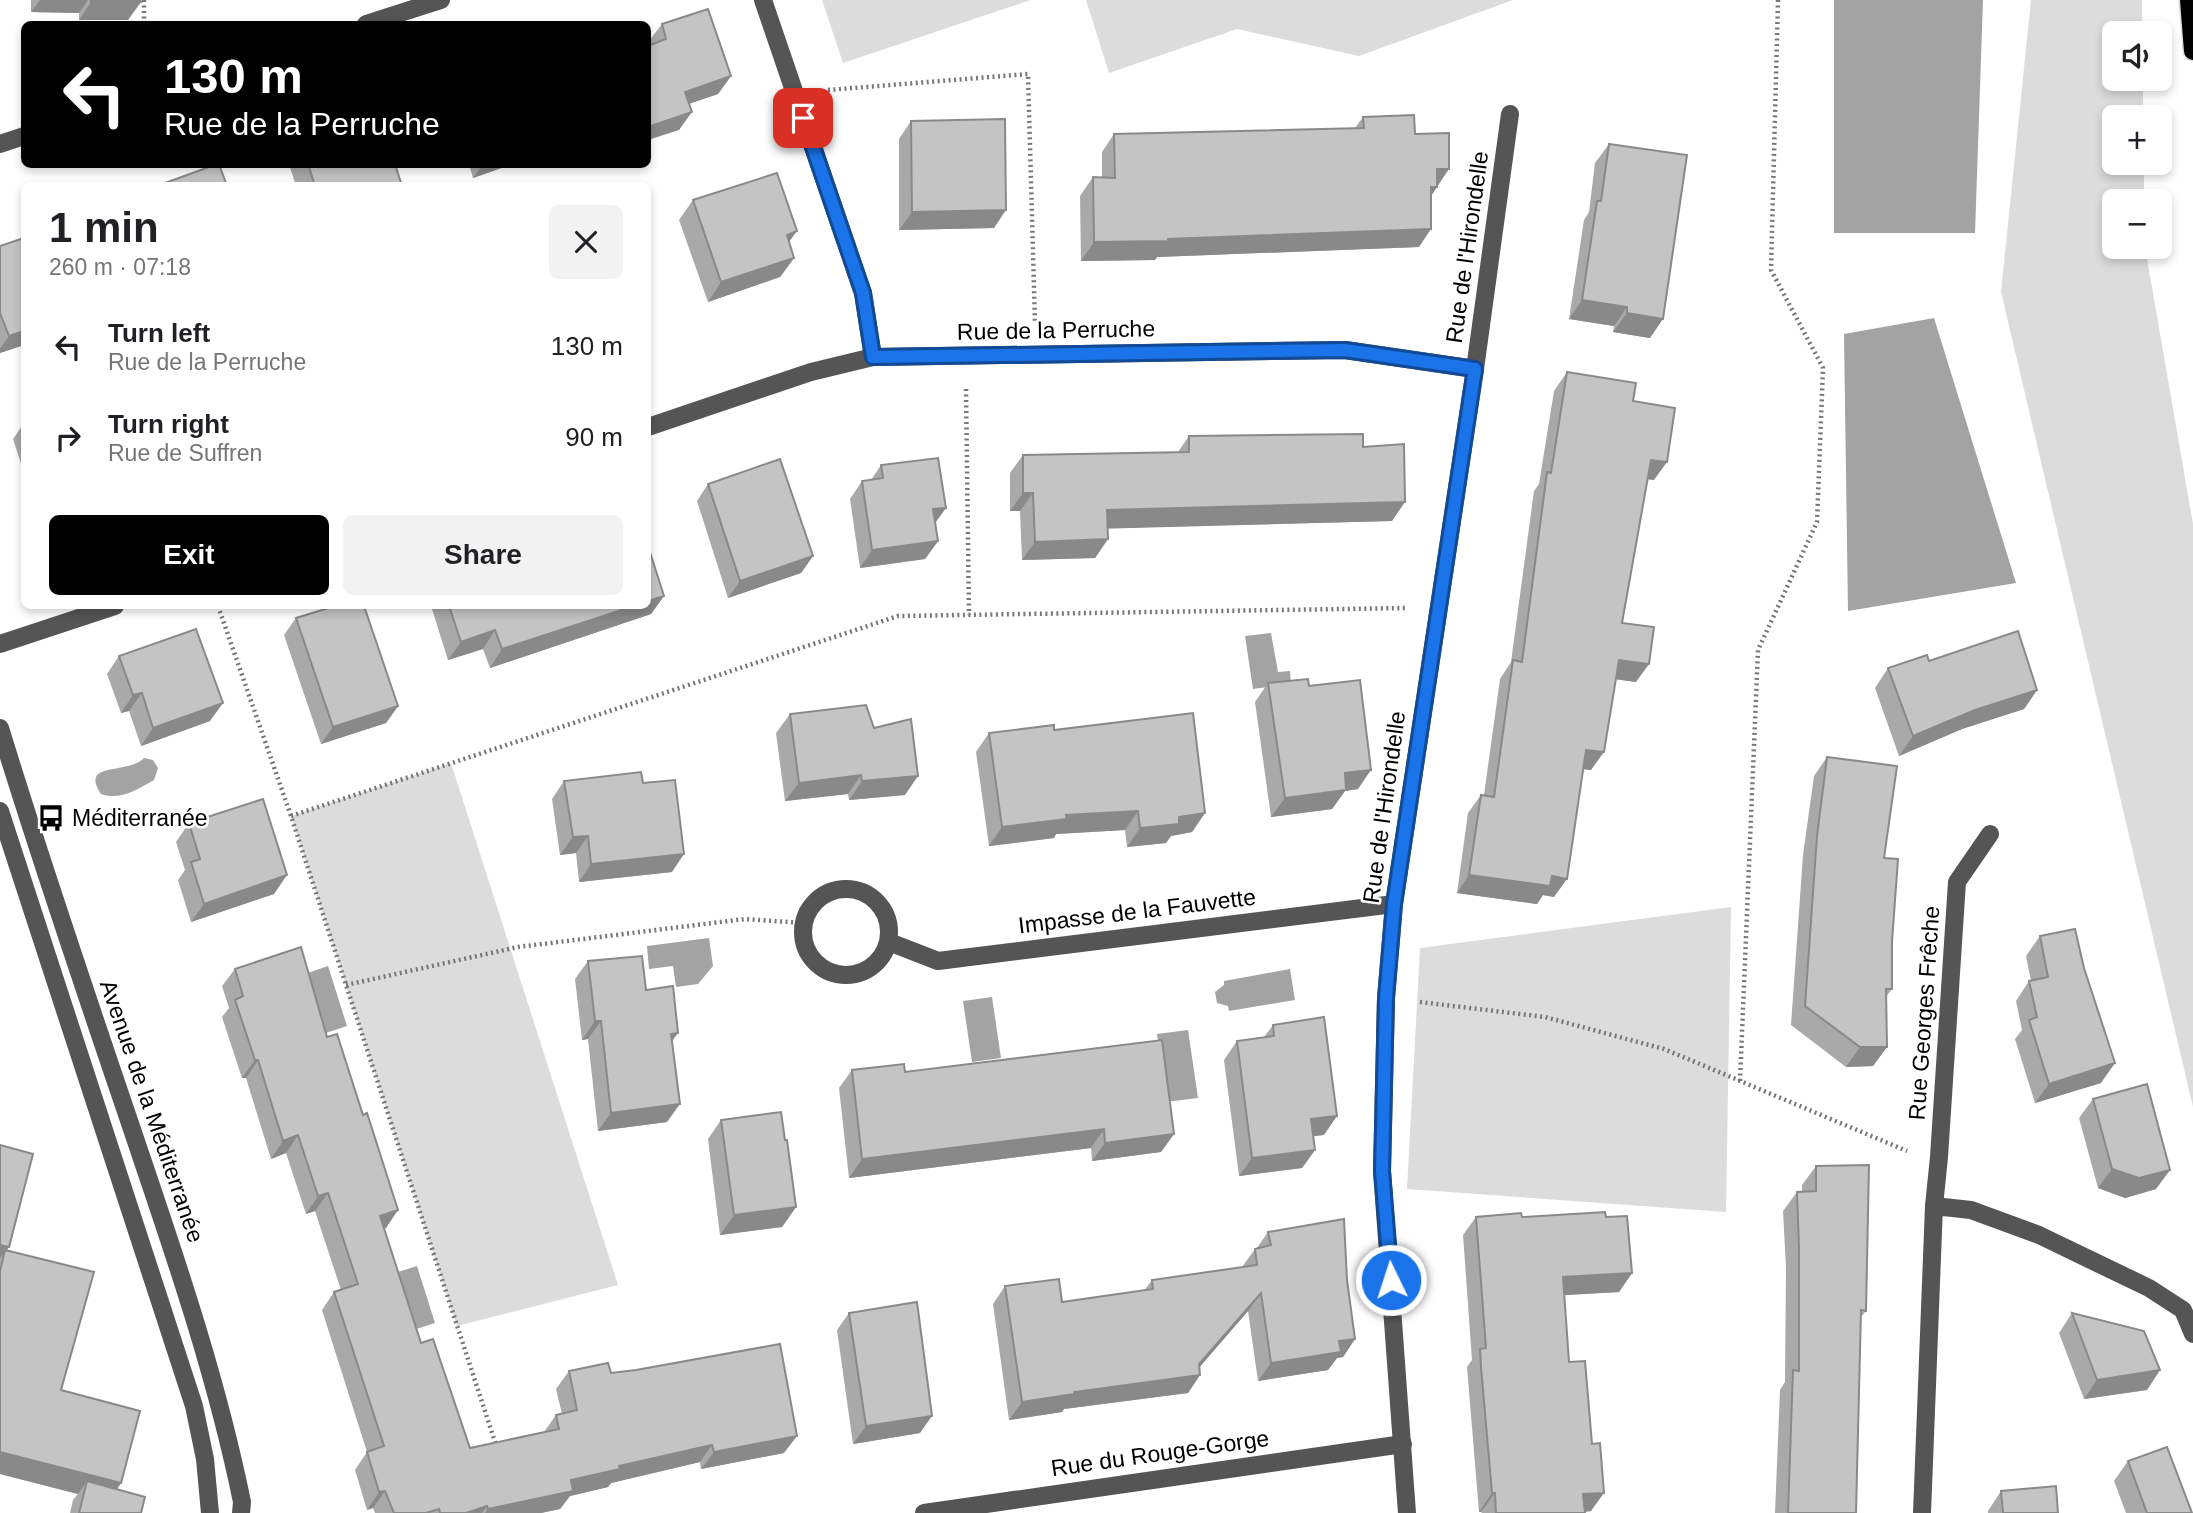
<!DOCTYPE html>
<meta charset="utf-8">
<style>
:root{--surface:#fff;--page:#f2f2f2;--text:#202124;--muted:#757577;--accent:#000}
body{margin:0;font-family:Helvetica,sans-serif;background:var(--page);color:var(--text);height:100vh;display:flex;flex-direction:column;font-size:26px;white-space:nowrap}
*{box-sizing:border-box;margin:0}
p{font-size:23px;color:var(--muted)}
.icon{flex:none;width:38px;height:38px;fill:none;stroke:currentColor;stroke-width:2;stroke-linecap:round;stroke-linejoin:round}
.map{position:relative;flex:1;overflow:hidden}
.sheet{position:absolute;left:21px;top:182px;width:630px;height:427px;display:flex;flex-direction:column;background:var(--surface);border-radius:10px;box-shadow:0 4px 10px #0003}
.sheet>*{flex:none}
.hud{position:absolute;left:21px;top:21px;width:630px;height:147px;border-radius:10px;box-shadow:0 4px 10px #0003;background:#000;color:#fff;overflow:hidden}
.tools{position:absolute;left:2102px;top:21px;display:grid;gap:14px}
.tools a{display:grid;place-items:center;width:70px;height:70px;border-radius:10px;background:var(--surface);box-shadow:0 4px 10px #0003;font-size:35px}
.pin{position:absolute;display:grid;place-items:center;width:60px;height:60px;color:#fff;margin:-30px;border-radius:14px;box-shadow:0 4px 10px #0006}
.me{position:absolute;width:77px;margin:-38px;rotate:356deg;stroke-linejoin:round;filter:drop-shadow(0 0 5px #0008)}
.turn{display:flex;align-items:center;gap:24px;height:147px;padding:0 28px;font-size:32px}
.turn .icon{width:91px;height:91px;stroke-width:2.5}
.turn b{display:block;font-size:49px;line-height:60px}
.round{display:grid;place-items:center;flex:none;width:74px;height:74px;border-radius:10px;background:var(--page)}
.overview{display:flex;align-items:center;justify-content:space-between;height:119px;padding:0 28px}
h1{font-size:42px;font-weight:800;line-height:52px}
.primary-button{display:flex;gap:14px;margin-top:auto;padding:14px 28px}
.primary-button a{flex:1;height:80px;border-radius:10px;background:var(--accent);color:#fff;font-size:28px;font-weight:800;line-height:80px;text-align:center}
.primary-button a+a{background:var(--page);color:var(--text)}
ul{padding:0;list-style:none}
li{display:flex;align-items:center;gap:21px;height:91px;padding:0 28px}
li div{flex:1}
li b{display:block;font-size:26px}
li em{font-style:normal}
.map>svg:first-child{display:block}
.green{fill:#dcdcdc}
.water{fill:#a3a3a3}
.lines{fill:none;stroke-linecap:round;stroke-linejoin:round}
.major-casing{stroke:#dbdbdb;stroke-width:21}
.path{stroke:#777;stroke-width:4.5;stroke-dasharray:2 3.5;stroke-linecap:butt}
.minor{stroke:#555;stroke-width:18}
.major{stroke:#000;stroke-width:18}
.wall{fill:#a9a9a9}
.shaded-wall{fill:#898989}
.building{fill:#c4c4c4;stroke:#898989;stroke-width:2}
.route-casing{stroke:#114b97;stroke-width:18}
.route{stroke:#1a73e8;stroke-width:12}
.labels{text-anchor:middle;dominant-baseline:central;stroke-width:5;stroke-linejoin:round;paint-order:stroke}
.street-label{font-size:23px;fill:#000;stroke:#fff}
.poi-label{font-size:23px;fill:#000;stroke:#fff;text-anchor:start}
</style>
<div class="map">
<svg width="2193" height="1513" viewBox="0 0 2193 1513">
<rect width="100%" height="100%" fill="#fff"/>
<g class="green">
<polygon points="822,0 1031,0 843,63"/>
<polygon points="1086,0 1513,0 1359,56 1237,29 1109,73"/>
<polygon points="2031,0 2142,0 2142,33 2114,33 2114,79 2143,79 2143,117 2114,117 2114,163 2144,163 2144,201 2114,201 2114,247 2145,247 2193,524 2193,1107 2001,292"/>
<polygon points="451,763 618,1285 457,1326 291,816"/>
<polygon points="1731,907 1726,1212 1407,1189 1420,948"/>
</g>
<g class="water">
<polygon points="1834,0 1983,0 1975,233 1834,233"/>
<polygon points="1934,318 2016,583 1848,611 1844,334"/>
<polygon points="1271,633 1278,672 1290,671 1291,684 1253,689 1245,636"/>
<path d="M144 758 153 760 158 768 154 780C138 789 120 801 101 794 79 761 128 775 144 758Z"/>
<polygon points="709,938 713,966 698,984 676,987 673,966 649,969 647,946"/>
<polygon points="328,966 347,1026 317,1036 299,976"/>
<polygon points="1290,969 1295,1000 1229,1011 1228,1006 1217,1003 1215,992 1224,985 1224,981"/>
<polygon points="992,997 1001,1058 972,1062 963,1001"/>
<polygon points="1188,1030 1198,1098 1166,1102 1157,1034"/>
<polygon points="417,1266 435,1323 413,1330 395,1273"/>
</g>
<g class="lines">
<defs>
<polyline id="major" points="2189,0 2193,51"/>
</defs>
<use href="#major" class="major-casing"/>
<g class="path">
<polyline points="144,24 144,0"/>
<polyline points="828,90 1028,74 1035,323"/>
<polyline points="966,389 969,615"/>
<polyline points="218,606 291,816 496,1445"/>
<polyline points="291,816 898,616 1406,608"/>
<polyline points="346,985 518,947 745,919 803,923"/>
<polyline points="1420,1002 1545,1017 1664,1049 1907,1151"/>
<polyline points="1740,1081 1758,650 1817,522 1823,368 1771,270 1778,0"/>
</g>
<g class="minor">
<polyline points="763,0 863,293 873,357"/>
<polyline points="366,24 441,0"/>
<polyline points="0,144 24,136"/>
<polyline points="648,427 811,372 873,357 1345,350 1475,369"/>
<polyline points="0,644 115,606"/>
<path d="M0 728C44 872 93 1014 141 1156 180 1271 218 1384 242 1502L241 1513"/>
<polyline points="0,811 194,1406 205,1459 210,1513"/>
<circle cx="846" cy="932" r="43"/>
<polyline points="889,942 938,961 1394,904"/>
<polyline points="1934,1206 1939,1157 1957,882 1990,834"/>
<polyline points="924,1513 1403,1444"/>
<polyline points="1407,1513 1382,1171 1386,998 1394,904 1475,369 1510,114"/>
<polyline points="1922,1513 1934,1206 1971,1210 2039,1235 2149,1288 2183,1310 2193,1334"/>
</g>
<use href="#major" class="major"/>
</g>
<g class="wall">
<polygon points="31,0 140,0 128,20 79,20 79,13 31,12"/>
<polygon points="662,24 731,76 718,94 689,104 679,130 649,41"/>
<polygon points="1363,117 1415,134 1437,185 1437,187 1431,196 1419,247 1157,257 1155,260 1081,261 1080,196 1093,177 1102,177 1102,152 1114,134 1355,128"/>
<polygon points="911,121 994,228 899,230 899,139"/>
<polygon points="1609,144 1650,338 1613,332 1614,326 1569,319 1584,220 1589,212 1595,163"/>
<polygon points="289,164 395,164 402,186 296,186"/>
<polygon points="469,164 513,164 473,178"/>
<polygon points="693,200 789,242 794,258 780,277 708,302 679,220"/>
<polygon points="0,246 24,345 0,353"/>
<polygon points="1567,372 1633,401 1654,480 1648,479 1622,623 1636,682 1616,679 1591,770 1583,769 1554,897 1543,895 1537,904 1457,893 1468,813 1481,795 1484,795 1500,679 1511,662 1534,491 1539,484 1554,391"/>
<polygon points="24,423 24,473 13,439"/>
<polygon points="1189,436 1363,447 1392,521 1108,528 1108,539 1095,558 1022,560 1020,511 1010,511 1010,473 1023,455 1178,452"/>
<polygon points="881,465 938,541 925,559 860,568 850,499 862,481 871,480"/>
<polygon points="708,484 813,556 801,573 728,598 697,501"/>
<polygon points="664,596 651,614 490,668 483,649 448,660 431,606 648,606"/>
<polygon points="296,618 398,706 386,723 321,744 284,635"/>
<polygon points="119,656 210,721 141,746 129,711 121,713 107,674"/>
<polygon points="1929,661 2037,690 2024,709 1962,729 1899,756 1875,688 1888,668"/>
<polygon points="1268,683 1309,686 1358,789 1345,791 1332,809 1271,817 1255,702"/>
<polygon points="790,714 874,728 905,795 849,800 848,794 785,801 776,733"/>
<polygon points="1054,730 1205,813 1192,832 1171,836 1166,843 1127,847 1125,830 1056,834 1054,838 989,846 976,752 989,733"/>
<polygon points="1827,757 1884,858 1892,942 1892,989 1886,997 1887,1047 1873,1066 1846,1067 1791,1025 1803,855 1814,776"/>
<polygon points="564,781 643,783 672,872 579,882 576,853 560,855 552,799"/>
<polygon points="189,823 274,894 191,922 178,880 185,870 176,842"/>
<polygon points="2040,936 2101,1083 2035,1103 2015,1039 2022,1030 2016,1001 2029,981 2031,981 2026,956"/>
<polygon points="588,961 646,990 667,1122 598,1131 588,1039 582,1040 575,979"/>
<polygon points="235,969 386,1228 384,1228 421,1343 470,1448 544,1432 556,1415 562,1414 556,1389 569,1371 611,1373 784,1453 701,1469 700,1462 611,1483 608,1487 570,1496 560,1509 541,1513 375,1513 373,1508 367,1510 355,1470 367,1452 322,1310 334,1292 341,1290 315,1211 306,1214 286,1153 271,1159 246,1078 242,1078 222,1017 229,1008 222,986"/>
<polygon points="1273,1025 1324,1135 1313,1136 1315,1150 1302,1168 1239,1176 1224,1060 1237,1041 1264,1037"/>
<polygon points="852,1070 905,1072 1174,1134 1161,1152 1092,1161 1091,1148 849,1178 839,1088"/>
<polygon points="2093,1099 2156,1189 2125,1198 2098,1188 2079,1118"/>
<polygon points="721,1120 796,1207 782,1227 720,1235 708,1139"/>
<polygon points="0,1145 9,1247 6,1251 61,1390 121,1483 117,1489 141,1513 70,1513 73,1500 78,1494 0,1474"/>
<polygon points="1816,1166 1866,1311 1861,1317 1856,1513 1775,1513 1780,1390 1785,1382 1786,1267 1783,1211 1797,1192 1802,1192 1802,1185"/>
<polygon points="1476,1217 1606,1217 1632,1273 1619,1292 1564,1295 1569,1362 1591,1511 1585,1512 1585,1513 1482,1513 1481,1512 1479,1512 1467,1367 1472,1360 1463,1235"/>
<polygon points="1268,1232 1347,1280 1355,1339 1343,1357 1337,1358 1328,1370 1258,1381 1248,1311 1199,1367 1200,1375 1188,1393 1064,1409 1062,1412 1009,1420 993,1304 1005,1286 1062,1302 1144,1291 1152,1280 1242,1267 1255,1249 1257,1248"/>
<polygon points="849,1313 920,1433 853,1444 837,1330"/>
<polygon points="2072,1313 2160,1370 2147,1390 2084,1399 2059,1333"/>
<polygon points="2128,1461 2192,1513 2126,1513 2114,1481"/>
<polygon points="2001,1491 2058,1513 1988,1513 1988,1511"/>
</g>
<g class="shaded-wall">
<polygon points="40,0 88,0 79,13 31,12"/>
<polygon points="91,2 141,2 128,20 79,20"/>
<polygon points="731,76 718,94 673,109 685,92"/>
<polygon points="692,112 679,130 648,140 648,127"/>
<polygon points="483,164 513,164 473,178"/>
<polygon points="1437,169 1449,169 1425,205"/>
<polygon points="1006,210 994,228 899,230 912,212"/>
<polygon points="1431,229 1419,247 1157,257 1155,260 1081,261 1094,242"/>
<polygon points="797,231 783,250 787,235"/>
<polygon points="794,258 780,277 708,302 721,282"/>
<polygon points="1582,300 1627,307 1614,326 1569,319"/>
<polygon points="1627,313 1663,319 1650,338 1613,332"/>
<polygon points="24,331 24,345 0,353 0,349 9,336"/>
<polygon points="1651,460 1667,462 1654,480 1638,478"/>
<polygon points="1023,493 1033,493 1020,511 1010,511"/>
<polygon points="1405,502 1392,521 1094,529 1107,510"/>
<polygon points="946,508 933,526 933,509"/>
<polygon points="1108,539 1095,558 1022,560 1035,542"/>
<polygon points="938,541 925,559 860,568 872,550"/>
<polygon points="813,556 801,573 728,598 740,581"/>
<polygon points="664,596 651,614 490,668 502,649 634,606 648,606 648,601"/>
<polygon points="495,630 483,649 448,660 461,642"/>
<polygon points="1619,660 1649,664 1636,682 1606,678"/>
<polygon points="2037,690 2024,709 1962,729 1899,756 1913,736 1975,710"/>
<polygon points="142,693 129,711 121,713 133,695"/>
<polygon points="223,703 210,721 141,746 153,728"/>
<polygon points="398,706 386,723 321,744 333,727"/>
<polygon points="1586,750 1604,752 1591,770 1573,768"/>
<polygon points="1371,770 1358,789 1345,791 1332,809 1271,817 1285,798 1345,773"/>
<polygon points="861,775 848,794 785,801 799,783"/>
<polygon points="918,776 905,795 849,800 862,781"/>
<polygon points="1138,811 1125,830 1056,834 1054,838 989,846 1002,827 1066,815"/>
<polygon points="1205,813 1192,832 1171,836 1166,843 1127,847 1140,828 1179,817"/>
<polygon points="588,836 576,853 560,855 573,837"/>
<polygon points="684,854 672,872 579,882 591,864"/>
<polygon points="287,875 274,894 191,922 204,904"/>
<polygon points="1469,875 1552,876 1567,879 1554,897 1543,895 1537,904 1457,893"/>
<polygon points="595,1021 601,1021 588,1039 582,1040"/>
<polygon points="678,1033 665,1051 671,1034"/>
<polygon points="1860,1047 1887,1047 1873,1066 1846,1067"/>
<polygon points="255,1060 258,1060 246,1078 242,1078"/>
<polygon points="2115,1063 2101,1083 2035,1103 2049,1084"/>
<polygon points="680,1104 667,1122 598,1131 611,1113"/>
<polygon points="1337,1116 1324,1135 1298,1138 1311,1119"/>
<polygon points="1104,1129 1091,1148 849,1178 862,1159"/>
<polygon points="1174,1134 1161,1152 1092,1161 1105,1143"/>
<polygon points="298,1135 286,1153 271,1159 283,1141"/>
<polygon points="1315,1150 1302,1168 1239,1176 1252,1158"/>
<polygon points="2112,1169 2170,1170 2156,1189 2125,1198 2098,1188"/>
<polygon points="328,1193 315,1211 306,1214 318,1196"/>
<polygon points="796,1207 782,1227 720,1235 734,1215"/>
<polygon points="398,1210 386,1228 367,1234 380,1216"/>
<polygon points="0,1245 9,1247 0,1258"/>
<polygon points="1632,1273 1619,1292 1550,1296 1563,1277"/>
<polygon points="1261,1293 1248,1311 1192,1376 1200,1375 1188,1393 1064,1409 1062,1412 1009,1420 1022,1402 1074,1392 1199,1364"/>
<polygon points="1355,1339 1343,1357 1337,1358 1328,1370 1258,1381 1271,1363 1339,1341"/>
<polygon points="2160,1370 2147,1390 2084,1399 2097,1380"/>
<polygon points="932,1416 920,1433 853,1444 866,1426"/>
<polygon points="797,1436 784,1453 701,1469 714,1452"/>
<polygon points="712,1445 700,1462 611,1483 608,1487 570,1496 560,1509 541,1513 485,1513 488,1509 571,1480 619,1466"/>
<polygon points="0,1452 121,1483 108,1502 87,1481 78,1494 0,1474"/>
<polygon points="385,1491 373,1508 367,1510 379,1492"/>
<polygon points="1492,1493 1495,1493 1481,1512 1479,1512"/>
<polygon points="1604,1493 1591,1511 1570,1513 1583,1494"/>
<polygon points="487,1506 482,1513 466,1513"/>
</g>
<g class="building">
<polygon points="91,0 140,0 141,2 91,2"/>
<polygon points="708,9 731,76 685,92 692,112 648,127 648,46 666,39 662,24"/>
<polygon points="1414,115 1415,134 1449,133 1449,169 1437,169 1437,187 1431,187 1431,229 1168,239 1168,241 1094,242 1093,177 1115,178 1114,134 1364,128 1363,117"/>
<polygon points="1005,119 1006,210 912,212 911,121"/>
<polygon points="1609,144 1687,155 1663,319 1627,313 1627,307 1582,300 1597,201 1601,201"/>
<polygon points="217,164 219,164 227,186 157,186"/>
<polygon points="308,164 395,164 402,186 315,186"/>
<polygon points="777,173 797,231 787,235 794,258 721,282 693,200"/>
<polygon points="24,238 24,331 9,336 0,313 0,246"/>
<polygon points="1567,372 1636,383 1633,401 1675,408 1667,462 1651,460 1622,623 1654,627 1649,664 1619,660 1604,752 1586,750 1567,879 1552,876 1550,886 1469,875 1481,795 1494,797 1513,660 1522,662 1547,472 1551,473"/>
<polygon points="1363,434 1363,447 1404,444 1405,502 1107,510 1108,539 1035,542 1033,493 1023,493 1023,455 1189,452 1189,436"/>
<polygon points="938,458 946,508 933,509 938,541 872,550 862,481 883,478 881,465"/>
<polygon points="780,459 813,556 740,581 708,484"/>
<polygon points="648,546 664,596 648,601"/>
<polygon points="335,606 364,606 398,706 333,727 296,618"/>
<polygon points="449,606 634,606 502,649 495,630 461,642"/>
<polygon points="196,629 223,703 153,728 142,693 133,695 119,656"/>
<polygon points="2018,631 2037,690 1975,710 1913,736 1888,668 1927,655 1929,661"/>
<polygon points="1308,679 1309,686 1360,680 1371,770 1345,773 1346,790 1285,798 1268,683"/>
<polygon points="866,705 874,728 911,719 918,776 862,781 861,775 799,783 790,714"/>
<polygon points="1193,713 1205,813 1179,817 1179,824 1140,828 1138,811 1066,815 1067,819 1002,827 989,733 1054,725 1054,730"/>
<polygon points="1827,757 1897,766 1884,858 1898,859 1892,942 1892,989 1886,989 1887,1047 1860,1047 1805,1006 1817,836"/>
<polygon points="641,772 643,783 675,780 684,854 591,864 588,836 573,837 564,781"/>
<polygon points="263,799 287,875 204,904 191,862 200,859 189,823"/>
<polygon points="2075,929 2084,968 2115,1063 2049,1084 2029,1020 2037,1017 2029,981 2048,977 2040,936"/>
<polygon points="301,947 327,1037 337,1034 363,1115 367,1113 398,1210 380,1216 421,1343 433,1339 470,1448 559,1429 556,1415 577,1410 569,1371 608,1363 611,1373 636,1370 780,1344 797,1436 714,1452 712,1445 619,1466 620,1469 571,1480 573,1491 488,1509 487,1506 466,1513 440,1513 439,1509 426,1513 394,1513 385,1491 379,1492 367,1452 384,1446 334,1292 358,1284 328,1193 318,1196 298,1135 283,1141 258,1060 255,1060 235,1000 243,996 235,969"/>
<polygon points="642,956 646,990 673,986 678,1033 671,1034 680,1104 611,1113 601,1021 595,1021 588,961"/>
<polygon points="1324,1017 1337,1116 1311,1119 1315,1150 1252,1158 1237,1041 1274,1036 1273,1025"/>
<polygon points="1162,1040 1174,1134 1105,1143 1104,1129 862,1159 852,1070 904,1064 905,1072"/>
<polygon points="2147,1084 2170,1170 2139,1178 2112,1169 2093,1099"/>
<polygon points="781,1112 785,1140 787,1140 796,1207 734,1215 721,1120"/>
<polygon points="0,1145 33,1154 9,1247 0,1245"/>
<polygon points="1869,1165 1866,1311 1861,1310 1856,1513 1788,1513 1793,1370 1799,1371 1799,1247 1797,1192 1816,1191 1816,1166"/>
<polygon points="1605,1212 1606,1217 1627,1216 1632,1273 1563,1277 1569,1362 1585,1361 1592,1444 1600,1443 1604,1493 1583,1494 1585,1513 1496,1513 1495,1493 1492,1493 1481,1367 1480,1349 1486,1348 1476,1217 1521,1213 1522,1217"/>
<polygon points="1344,1219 1347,1280 1355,1339 1339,1341 1341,1352 1271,1363 1261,1293 1199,1364 1200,1375 1074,1392 1074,1394 1022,1402 1005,1286 1059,1279 1062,1302 1153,1289 1152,1280 1257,1265 1255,1249 1271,1245 1268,1232"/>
<polygon points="5,1250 94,1272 61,1390 140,1411 121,1483 0,1452 0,1271"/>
<polygon points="917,1302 932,1416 866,1426 849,1313"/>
<polygon points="2072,1313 2144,1331 2160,1370 2097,1380"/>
<polygon points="2167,1447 2192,1513 2147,1513 2128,1461"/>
<polygon points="87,1481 145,1497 141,1513 79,1513"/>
<polygon points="2056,1486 2058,1513 2003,1513 2001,1491"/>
</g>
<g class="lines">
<defs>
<polyline id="route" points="803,118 863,293 873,357 1345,350 1475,369 1394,904 1386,998 1382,1171 1391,1280"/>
</defs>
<use href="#route" class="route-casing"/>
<use href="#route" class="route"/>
</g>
<defs>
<symbol id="bus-bare" viewBox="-9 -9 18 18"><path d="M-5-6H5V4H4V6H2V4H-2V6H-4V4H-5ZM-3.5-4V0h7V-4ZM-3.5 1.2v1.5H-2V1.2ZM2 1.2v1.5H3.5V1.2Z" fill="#000" stroke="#fff" stroke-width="2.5" paint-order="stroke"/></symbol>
</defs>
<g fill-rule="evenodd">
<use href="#bus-bare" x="32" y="799" width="38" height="38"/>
</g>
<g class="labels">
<g class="street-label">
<text transform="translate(1467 247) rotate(-82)">Rue de l'Hirondelle</text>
<text transform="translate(1056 330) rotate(-1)">Rue de la Perruche</text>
<text transform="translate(1384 807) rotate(-82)">Rue de l'Hirondelle</text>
<text transform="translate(1137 911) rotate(-7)">Impasse de la Fauvette</text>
<text transform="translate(1924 1013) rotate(-86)">Rue Georges Frêche</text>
<text transform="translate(152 1111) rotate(71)">Avenue de la Méditerranée</text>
<text transform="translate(1160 1453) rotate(-8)">Rue du Rouge-Gorge</text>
</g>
<g class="poi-label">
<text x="72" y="818">Méditerranée</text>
</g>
</g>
</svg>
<div class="tools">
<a><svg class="icon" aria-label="sound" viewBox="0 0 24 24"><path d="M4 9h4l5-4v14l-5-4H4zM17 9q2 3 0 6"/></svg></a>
<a>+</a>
<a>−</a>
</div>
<div class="pin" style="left:803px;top:118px;background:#d93025"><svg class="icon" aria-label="arrive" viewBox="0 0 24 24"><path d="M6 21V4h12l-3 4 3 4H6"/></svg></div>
<svg class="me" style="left:1391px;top:1280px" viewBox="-20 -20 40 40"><circle r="17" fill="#1a73e8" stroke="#fff" stroke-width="3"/><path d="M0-11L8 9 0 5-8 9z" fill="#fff"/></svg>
<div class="hud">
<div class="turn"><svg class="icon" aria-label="left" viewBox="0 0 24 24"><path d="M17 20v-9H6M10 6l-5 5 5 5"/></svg><div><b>130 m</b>Rue de la Perruche</div></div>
</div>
<section class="sheet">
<div class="overview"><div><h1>1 min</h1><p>260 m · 07:18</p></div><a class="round"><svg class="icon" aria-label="close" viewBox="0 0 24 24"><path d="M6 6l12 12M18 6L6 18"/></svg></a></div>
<ul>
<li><svg class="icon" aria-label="left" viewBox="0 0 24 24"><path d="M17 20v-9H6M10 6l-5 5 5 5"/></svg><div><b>Turn left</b><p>Rue de la Perruche</p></div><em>130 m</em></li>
<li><svg class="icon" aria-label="right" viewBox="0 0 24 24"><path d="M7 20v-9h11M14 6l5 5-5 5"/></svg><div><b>Turn right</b><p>Rue de Suffren</p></div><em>90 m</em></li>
</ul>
<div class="primary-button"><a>Exit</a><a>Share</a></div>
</section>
</div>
